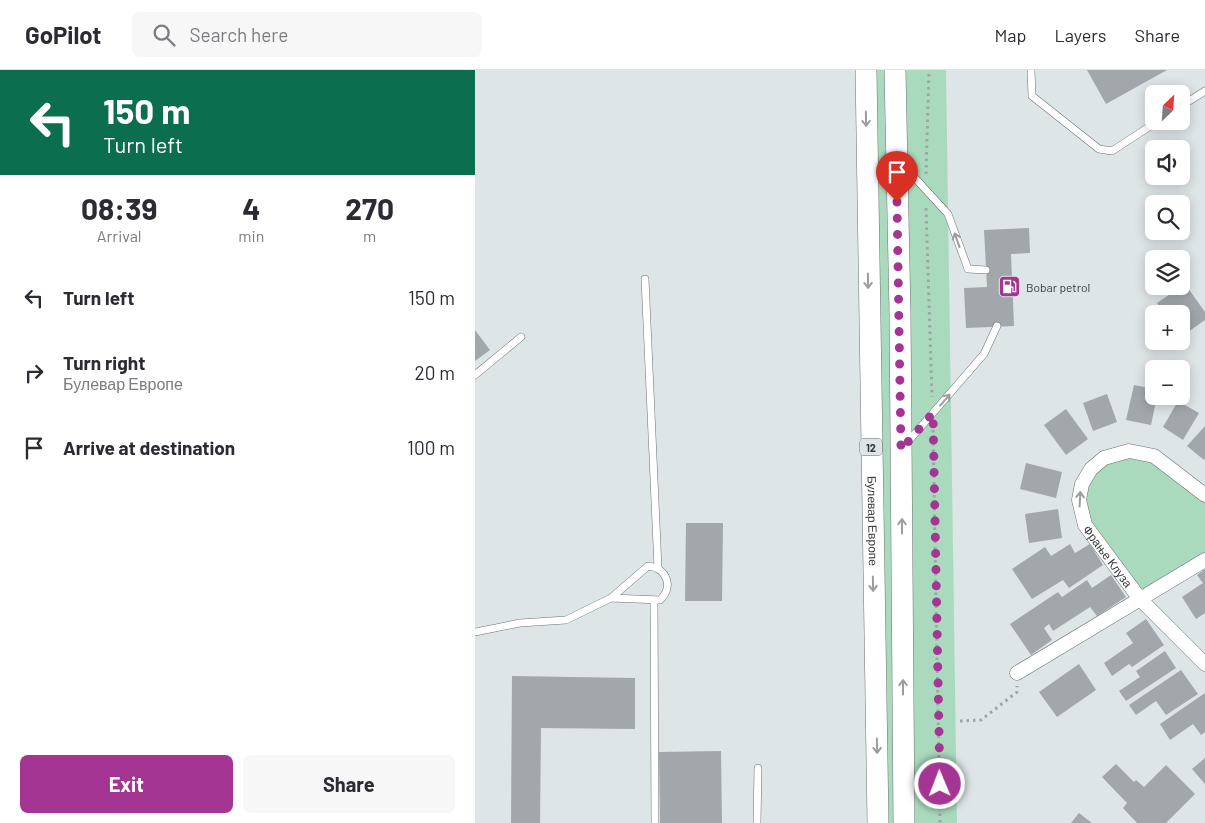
<!DOCTYPE html>
<meta charset="utf-8">
<style>
:root{--surface:#fff;--page:#f7f7f7;--text:#2b2b33;--muted:#7c7c81;--line:#e1e1e2;--accent:#a53592}
body{margin:0;font-family:Barlow,sans-serif;background:var(--page);color:var(--text);height:100vh;display:flex;flex-direction:column;font-size:19px;white-space:nowrap}
*{box-sizing:border-box;margin:0}
p{font-size:16px;color:var(--muted)}
.icon{flex:none;width:28px;height:28px;fill:none;stroke:currentColor;stroke-width:2;stroke-linecap:round;stroke-linejoin:round}
.map{position:relative;flex:1;overflow:hidden}
.details{display:flex;flex-direction:column;background:var(--surface);width:475px}
.details>*{flex:none}
.banner{background:#0b6e4f;color:#fff;overflow:hidden}
.needle{width:32px;rotate:25deg}
.buttons{position:absolute;left:670px;top:15px;display:grid;gap:10px}
.buttons a{display:grid;place-items:center;width:45px;height:45px;border-radius:8px;background:var(--surface);box-shadow:0 2px 12px #0003;font-size:25px}
.pin{position:absolute;display:grid;place-items:center;width:42px;height:42px;color:#fff;margin:-51px -21px;border-radius:50% 50% 50% 0;rotate:-45deg;box-shadow:0 0 5px #0007}
.pin .icon{rotate:45deg}
.me{position:absolute;width:55px;margin:-28px;rotate:359deg;stroke-linejoin:round;filter:drop-shadow(0 0 4px #0008)}
.turn{display:flex;align-items:center;gap:18px;height:105px;padding:0 20px;font-size:22px}
.turn .icon{width:65px;height:65px;stroke-width:2.5}
.turn b{display:block;font-size:35px;line-height:42px}
.eta{display:flex;justify-content:space-evenly;align-items:center;height:85px;text-align:center}
.eta b{font-size:30px;font-weight:700;line-height:35px}
.button{display:flex;gap:10px;margin-top:auto;padding:10px 20px}
.button a{flex:1;height:58px;border-radius:8px;background:var(--accent);color:#fff;font-size:20px;font-weight:700;line-height:58px;text-align:center}
.button a+a{background:var(--page);color:var(--text)}
ul{padding:0;list-style:none}
li{display:flex;align-items:center;gap:15px;height:75px;padding:0 20px}
li div{flex:1}
li b{display:block;font-size:19px}
li em{font-style:normal}
header{display:flex;align-items:center;gap:30px;box-sizing:border-box;height:70px;padding:0 25px;background:var(--surface);border-bottom:1px solid var(--line)}
header strong{font-size:24px}
nav{display:flex;gap:28px;margin-inline-start:auto;font-size:18px}
.search{width:350px;height:45px;background:var(--page);display:flex;align-items:center;gap:12px;box-sizing:border-box;padding:0 18px;border-radius:8px;color:var(--muted);font-size:19px}
main{display:flex;flex:1;min-height:0}
.map>svg:first-child{display:block}
.green{fill:#aadabd}
.building{fill:#a1a7aa}
.lines{fill:none;stroke-linecap:round;stroke-linejoin:round}
.service-casing{stroke:#6b7172;stroke-width:8}
.minor-casing{stroke:#6b7172;stroke-width:15}
.primary-casing{stroke:#6b7172;stroke-width:22}
.path{stroke:#9fa4a5;stroke-width:3;stroke-dasharray:2.5 4;stroke-linecap:butt}
.service{stroke:#fff;stroke-width:7}
.minor{stroke:#fff;stroke-width:14}
.primary{stroke:#fff;stroke-width:21}
.oneway{stroke:#9c9d9d}
.route{stroke:#a53592;stroke-width:9;stroke-dasharray:0 16.2}
.labels{text-anchor:middle;dominant-baseline:central;stroke-width:4;stroke-linejoin:round;paint-order:stroke}
.shield{fill:#dee5e6;stroke:#6a6e6e;stroke-width:1}
.shield-label{font-size:11px;font-weight:bold;fill:#383b3b}
.poi-label{font-size:12px;fill:#383b3b;stroke:#dee5e6;text-anchor:start}
.street-label{font-size:12px;fill:#383b3b;stroke:#dee5e6}
</style>
<header>
<strong>GoPilot</strong>
<div class="search"><svg class="icon" aria-label="search" viewBox="0 0 24 24"><circle cx="10" cy="10" r="6"/><path d="M15 15l6 6"/></svg>Search here</div>
<nav><a>Map</a><a>Layers</a><a>Share</a></nav>
</header>
<main>
<section class="details">
<div class="banner">
<div class="turn"><svg class="icon" aria-label="left" viewBox="0 0 24 24"><path d="M17 20v-9H6M10 6l-5 5 5 5"/></svg><div><b>150 m</b>Turn left</div></div>
</div>
<div class="eta">
<div><b>08:39</b><p>Arrival</p></div>
<div><b>4</b><p>min</p></div>
<div><b>270</b><p>m</p></div>
</div>
<ul>
<li><svg class="icon" aria-label="left" viewBox="0 0 24 24"><path d="M17 20v-9H6M10 6l-5 5 5 5"/></svg><div><b>Turn left</b></div><em>150 m</em></li>
<li><svg class="icon" aria-label="right" viewBox="0 0 24 24"><path d="M7 20v-9h11M14 6l5 5-5 5"/></svg><div><b>Turn right</b><p>Булевар Европе</p></div><em>20 m</em></li>
<li><svg class="icon" aria-label="arrive" viewBox="0 0 24 24"><path d="M6 21V4h12l-3 4 3 4H6"/></svg><div><b>Arrive at destination</b></div><em>100 m</em></li>
</ul>
<div class="button"><a>Exit</a><a>Share</a></div>
</section>
<div class="map">
<svg width="730" height="753" viewBox="0 0 730 753">
<rect width="100%" height="100%" fill="#dee5e6"/>
<g class="green">
<polygon points="398,0 411,0 422,753 410,753"/>
<polygon points="428,0 471,0 482,753 440,753"/>
<polygon points="662,381 730,425 730,490 665,529 607,447 616,399"/>
</g>
<g class="building">
<polygon points="612,0 692,0 631,34"/>
<polygon points="554,158 555,183 536,184 539,256 491,258 489,218 512,217 509,160"/>
<polygon points="710,214 730,242 730,250 706,267 706,244 689,244 682,233"/>
<polygon points="0,260 15,280 0,291"/>
<polygon points="659,315 679,319 679,326 682,326 676,355 651,350"/>
<polygon points="632,324 642,352 618,361 608,333"/>
<polygon points="703,331 724,343 708,370 688,357"/>
<polygon points="591,339 613,369 591,385 569,355"/>
<polygon points="730,356 730,388 729,390 712,376"/>
<polygon points="551,393 587,402 581,428 545,419"/>
<polygon points="583,439 587,468 554,473 550,444"/>
<polygon points="211,453 248,453 247,531 210,531"/>
<polygon points="595,474 600,483 615,474 628,495 594,518 588,510 557,529 537,499 570,477 576,486"/>
<polygon points="730,499 730,543 721,549 707,527 728,513 722,505"/>
<polygon points="636,505 651,527 622,546 615,537 578,561 574,554 569,558 577,570 556,585 535,554 583,522 587,527 612,510 617,518"/>
<polygon points="671,549 689,575 657,597 654,594 637,606 629,593 658,573 651,563"/>
<polygon points="690,581 701,598 651,631 644,621 665,607 661,601"/>
<polygon points="604,594 621,620 582,647 564,622"/>
<polygon points="706,600 723,624 691,645 681,631 661,645 654,635"/>
<polygon points="37,606 160,608 160,659 66,658 65,753 36,753"/>
<polygon points="730,623 730,662 726,665 718,654 695,670 685,654"/>
<polygon points="246,681 247,753 185,753 184,682"/>
<polygon points="730,688 730,714 717,699"/>
<polygon points="641,694 659,712 661,710 669,717 691,695 720,724 691,753 662,753 648,738 652,733 627,707"/>
<polygon points="604,743 617,753 596,753"/>
</g>
<g class="lines">
<defs>
<g id="service">
<polyline points="556,0 557,26 624,79 637,81 683,51"/>
<polyline points="706,36 730,21"/>
<polyline points="429,96 473,144 493,199 511,200"/>
<polyline points="170,209 183,498"/>
<polyline points="0,305 46,267"/>
<polyline points="431,374 509,284 522,256"/>
<polyline points="179,530 180,753"/>
<path d="M0 562 45 553 91 550 136 528 173 496C192 498 199 517 185 530L136 528"/>
<polyline points="282,753 283,698"/>
</g>
<g id="minor">
<path id="s1" d="M730 425 679 386 654 381 629 388 616 399 607 414 604 430 610 455 665 529 730 594"/>
<polyline points="542,603 730,490"/>
</g>
<g id="primary">
<path id="s2" d="M391 0 403 753"/>
<polyline points="420,0 425,243 429,753"/>
</g>
</defs>
<use href="#service" class="service-casing"/>
<use href="#minor" class="minor-casing"/>
<use href="#primary" class="primary-casing"/>
<g class="path">
<polyline points="451,104 454,0"/>
<polyline points="451,138 457,327"/>
<polyline points="458,360 465,753"/>
<polyline points="485,651 506,650 542,622 542,616"/>
</g>
<use href="#service" class="service"/>
<use href="#minor" class="minor"/>
<use href="#primary" class="primary"/>
</g>
<defs><path id="oneway-shaft" d="M-6 0H5M1.5-3L5.5 0L1.5 3" fill="none" stroke-width="1.6" stroke-linecap="round" stroke-linejoin="round" transform="scale(1.25)"/></defs>
<g class="oneway">
<use href="#oneway-shaft" transform="translate(391 49) rotate(89)"/>
<use href="#oneway-shaft" transform="translate(482 170) rotate(-110)"/>
<use href="#oneway-shaft" transform="translate(393 211) rotate(89)"/>
<use href="#oneway-shaft" transform="translate(470 330) rotate(-49)"/>
<use href="#oneway-shaft" transform="translate(605 429) rotate(-87)"/>
<use href="#oneway-shaft" transform="translate(427 456) rotate(-90)"/>
<use href="#oneway-shaft" transform="translate(398 514) rotate(89)"/>
<use href="#oneway-shaft" transform="translate(428 617) rotate(-90)"/>
<use href="#oneway-shaft" transform="translate(402 676) rotate(89)"/>
</g>
<g class="lines">
<polyline class="route" points="422,132 426,380 458,343 465,714"/>
</g>
<defs>
<symbol id="fuel-square" viewBox="-11 -11 22 22"><rect x="-9" y="-9" width="18" height="18" rx="4" fill="#a53592" stroke="#dee5e6"/><path d="M-5.5-6h7V0h2V4h1.3V-2.5L3-4.5l.8-.8L6-3V5H2.5V1h-1V6h-7ZM-4.2-4.7v3.2H.2V-4.7Z" fill="#fff"/></symbol>
</defs>
<g fill-rule="evenodd">
<use href="#fuel-square" x="522" y="204" width="25" height="25"/>
</g>
<g class="labels">
<rect class="shield" x="385" y="368.5" width="22" height="17" rx="4"/>
<g class="shield-label">
<text x="396" y="377">12</text>
</g>
<g class="poi-label">
<text x="551" y="217">Bobar petrol</text>
</g>
<g class="street-label">
<text stroke="none"><textPath href="#s2" startOffset="451">Булевар Европе</textPath></text>
<text stroke="none"><textPath href="#s1" startOffset="231">Фрање Клуза</textPath></text>
</g>
</g>
</svg>
<div class="buttons">
<a><svg class="needle" viewBox="-14 -14 28 28"><path d="M0-13l5 13h-10z" fill="#e53935"/><path d="M0 13l5-13h-10z" fill="#7c7c81"/></svg></a>
<a><svg class="icon" aria-label="sound" viewBox="0 0 24 24"><path d="M4 9h4l5-4v14l-5-4H4zM17 9q2 3 0 6"/></svg></a>
<a><svg class="icon" aria-label="search" viewBox="0 0 24 24"><circle cx="10" cy="10" r="6"/><path d="M15 15l6 6"/></svg></a>
<a><svg class="icon" aria-label="layers" viewBox="0 0 24 24"><path d="M12 4l9 5-9 5-9-5zM3 14l9 5 9-5"/></svg></a>
<a>+</a>
<a>−</a>
</div>
<div class="pin" style="left:422px;top:132px;background:#d93025"><svg class="icon" aria-label="arrive" viewBox="0 0 24 24"><path d="M6 21V4h12l-3 4 3 4H6"/></svg></div>
<svg class="me" style="left:465px;top:714px" viewBox="-20 -20 40 40"><circle r="17" fill="#a53592" stroke="#fff" stroke-width="3"/><path d="M0-11L8 9 0 5-8 9z" fill="#fff"/></svg>
</div>
</main>
